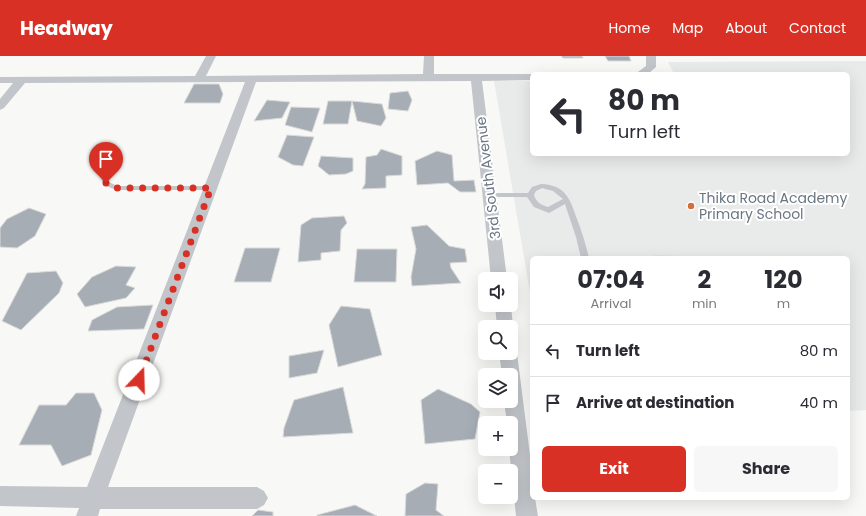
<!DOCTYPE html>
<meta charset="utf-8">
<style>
:root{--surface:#fff;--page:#f7f7f7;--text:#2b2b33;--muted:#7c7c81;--line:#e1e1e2;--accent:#d93025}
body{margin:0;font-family:Poppins,sans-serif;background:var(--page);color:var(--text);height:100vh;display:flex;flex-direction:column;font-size:15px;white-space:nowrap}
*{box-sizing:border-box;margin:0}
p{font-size:13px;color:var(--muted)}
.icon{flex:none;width:22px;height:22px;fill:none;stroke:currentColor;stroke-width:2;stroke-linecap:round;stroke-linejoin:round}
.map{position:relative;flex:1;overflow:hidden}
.panel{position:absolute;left:530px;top:200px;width:320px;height:244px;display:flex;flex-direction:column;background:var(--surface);border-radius:6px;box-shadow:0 4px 16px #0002}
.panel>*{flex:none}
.guide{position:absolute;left:530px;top:16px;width:320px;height:84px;border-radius:6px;box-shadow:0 4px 16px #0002;background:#fff;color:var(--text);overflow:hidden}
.fabs{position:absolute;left:478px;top:216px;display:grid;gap:8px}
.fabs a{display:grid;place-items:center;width:40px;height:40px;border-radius:6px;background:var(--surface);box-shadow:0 4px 16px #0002;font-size:20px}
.pin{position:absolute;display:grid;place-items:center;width:34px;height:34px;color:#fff;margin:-41px -17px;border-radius:50% 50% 50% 0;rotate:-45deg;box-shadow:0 0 4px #0007}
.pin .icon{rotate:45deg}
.me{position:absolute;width:44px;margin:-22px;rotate:21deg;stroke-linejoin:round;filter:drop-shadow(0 0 3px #0008)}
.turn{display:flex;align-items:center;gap:14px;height:84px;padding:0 12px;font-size:18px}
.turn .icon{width:52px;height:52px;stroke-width:2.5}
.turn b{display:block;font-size:28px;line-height:34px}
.eta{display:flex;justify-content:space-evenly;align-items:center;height:68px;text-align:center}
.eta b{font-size:24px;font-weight:700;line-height:28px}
.primary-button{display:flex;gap:8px;margin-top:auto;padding:8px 12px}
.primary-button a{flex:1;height:46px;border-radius:6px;background:var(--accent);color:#fff;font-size:16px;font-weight:700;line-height:46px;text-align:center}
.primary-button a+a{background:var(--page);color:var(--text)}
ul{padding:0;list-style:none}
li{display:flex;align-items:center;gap:12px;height:52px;padding:0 12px;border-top:1px solid var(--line)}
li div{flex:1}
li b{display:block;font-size:15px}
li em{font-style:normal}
header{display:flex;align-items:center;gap:24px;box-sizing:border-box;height:56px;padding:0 20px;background:var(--accent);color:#fff}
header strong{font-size:19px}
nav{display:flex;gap:22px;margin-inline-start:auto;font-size:14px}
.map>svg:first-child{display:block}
.built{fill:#e9eaea}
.building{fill:#a6adb4;stroke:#dadad9}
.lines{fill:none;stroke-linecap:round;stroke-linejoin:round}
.lane{fill:#c2c5c9;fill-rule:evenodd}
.street{fill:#c2c5c9;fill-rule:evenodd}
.route{stroke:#d93025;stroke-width:7;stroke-dasharray:0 12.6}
.poi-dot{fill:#d36f3c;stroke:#fff;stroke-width:1.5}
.labels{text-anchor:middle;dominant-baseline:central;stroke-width:4;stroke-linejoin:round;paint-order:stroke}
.street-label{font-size:14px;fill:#6a7684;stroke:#fff}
.poi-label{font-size:14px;fill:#6a7684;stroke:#fff;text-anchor:start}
</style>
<header>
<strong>Headway</strong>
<nav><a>Home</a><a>Map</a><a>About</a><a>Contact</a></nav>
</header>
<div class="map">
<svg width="866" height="460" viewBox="0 0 866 460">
<rect width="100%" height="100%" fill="#f8f9f6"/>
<polygon class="built" points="866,5 866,354 848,355 848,202 532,202 532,248 494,25 532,25 532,98 848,98 848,18 674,18 668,6"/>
<g class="building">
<polygon points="561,0 582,0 583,2 563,2"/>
<polygon points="605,0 629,0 631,5 608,5"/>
<polygon points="194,28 219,28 223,38 220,47 184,47"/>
<polygon points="408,35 412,44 408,55 388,53 390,37"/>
<polygon points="267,44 290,46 282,62 254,65"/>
<polygon points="328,45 352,45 348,68 323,68"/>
<polygon points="352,45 382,48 386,62 381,70 357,65"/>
<polygon points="291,51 320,52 312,76 285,69"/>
<polygon points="287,79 314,81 303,110 293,109 278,101"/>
<polygon points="381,93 402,100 402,119 386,120 386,132 362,133 365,128 366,101 377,99"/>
<polygon points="437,95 452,99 454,125 474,124 476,136 460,136 448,127 417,129 415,105"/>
<polygon points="321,100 353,102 353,115 346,118 329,119 318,110"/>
<polygon points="29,152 46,158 35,180 17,192 0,191 0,172 7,163"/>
<polygon points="344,160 347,167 341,174 340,195 321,197 321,204 298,206 301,169 312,162"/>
<polygon points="427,169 449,190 465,193 467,206 450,207 451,212 461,227 412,230 411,221 416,193 411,171"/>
<polygon points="245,192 280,192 271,226 234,226"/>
<polygon points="357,193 397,193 396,226 354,226"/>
<polygon points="654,200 749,202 655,202"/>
<polygon points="116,210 136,211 126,229 135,232 126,242 85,251 77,238 92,221"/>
<polygon points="56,215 63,227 59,237 21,274 2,265 27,217"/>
<polygon points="153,249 144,273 88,275 92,264 117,251"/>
<polygon points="341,250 370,253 382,299 338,311 329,269"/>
<polygon points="324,294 317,317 289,322 289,300"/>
<polygon points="343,331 353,377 283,381 284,372 294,344"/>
<polygon points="438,333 471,348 480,356 475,383 425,388 421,344"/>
<polygon points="76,337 94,337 102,354 91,399 62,410 51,389 19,389 39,349 66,349"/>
<polygon points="425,427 438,428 436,454 444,460 405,460 406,438"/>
<polygon points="355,449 377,460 317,460 317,459"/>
<polygon points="258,454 273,456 273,460 252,460"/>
</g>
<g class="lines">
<g class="lane">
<polygon points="100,115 104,115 109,126 117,130 211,130 214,132 211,134 116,134 104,129 99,117"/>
<path d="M541 128C566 129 570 143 577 163 582 176 586 189 589 202H581L576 181 565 148 549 157 534 151 527 141H490L487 139 490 137H528L532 131ZM542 132 553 135 563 143 548 151C541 149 536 146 534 139L536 135Z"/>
</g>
<g class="street">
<polygon points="206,0 216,0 206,20 423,18 424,0 434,0 434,18 533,18 532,18 532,24 482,25 507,223 491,223 471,25 256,26 108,431 257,431 264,435 268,442 264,449 257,453 100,453 98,460 76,460 79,452 0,450 0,430 87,431 245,26 25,27 4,52 0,54 0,43 13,27 0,27 0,21 195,20"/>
<polygon points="646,0 656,0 656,11 648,18 635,18 646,10"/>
<polygon points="495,249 511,249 513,271 511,276 511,271 497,271"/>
<polygon points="511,290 514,291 517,297 532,415 532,442 535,442 538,460 516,460 509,393 511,393 511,367 507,367 504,345 511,345 511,319 502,319 499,297 511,297"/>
</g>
</g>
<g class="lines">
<polyline class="route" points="106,127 116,132 211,132 139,324"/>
</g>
<circle class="poi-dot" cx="691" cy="150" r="4"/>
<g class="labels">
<g class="street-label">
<text transform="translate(488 122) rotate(-97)">3rd South Avenue</text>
</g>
<g class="poi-label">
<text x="699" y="142">Thika Road Academy<tspan x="699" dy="16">Primary School</tspan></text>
</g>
</g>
</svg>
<div class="fabs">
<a><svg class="icon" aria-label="sound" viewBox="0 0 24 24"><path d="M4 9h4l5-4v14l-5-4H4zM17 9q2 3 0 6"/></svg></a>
<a><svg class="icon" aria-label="search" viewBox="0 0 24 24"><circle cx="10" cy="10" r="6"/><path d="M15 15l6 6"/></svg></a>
<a><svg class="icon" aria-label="layers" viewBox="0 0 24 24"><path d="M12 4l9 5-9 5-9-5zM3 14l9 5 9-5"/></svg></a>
<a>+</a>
<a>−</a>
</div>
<div class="pin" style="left:106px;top:127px;background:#d93025"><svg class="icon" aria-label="arrive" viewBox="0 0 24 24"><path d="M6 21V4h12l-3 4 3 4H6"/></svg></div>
<svg class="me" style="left:139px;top:324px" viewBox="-20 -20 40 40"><circle r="19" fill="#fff"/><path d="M0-13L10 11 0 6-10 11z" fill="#d93025"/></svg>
<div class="guide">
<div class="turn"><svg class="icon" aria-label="left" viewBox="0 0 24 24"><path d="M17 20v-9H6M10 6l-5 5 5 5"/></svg><div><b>80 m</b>Turn left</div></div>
</div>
<section class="panel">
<div class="eta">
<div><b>07:04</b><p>Arrival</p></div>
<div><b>2</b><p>min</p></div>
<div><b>120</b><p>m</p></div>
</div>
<ul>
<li><svg class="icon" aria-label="left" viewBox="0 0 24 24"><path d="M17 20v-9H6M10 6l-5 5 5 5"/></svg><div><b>Turn left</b></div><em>80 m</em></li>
<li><svg class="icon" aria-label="arrive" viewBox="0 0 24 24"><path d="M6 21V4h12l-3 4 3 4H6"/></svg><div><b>Arrive at destination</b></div><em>40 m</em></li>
</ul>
<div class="primary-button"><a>Exit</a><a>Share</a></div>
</section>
</div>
